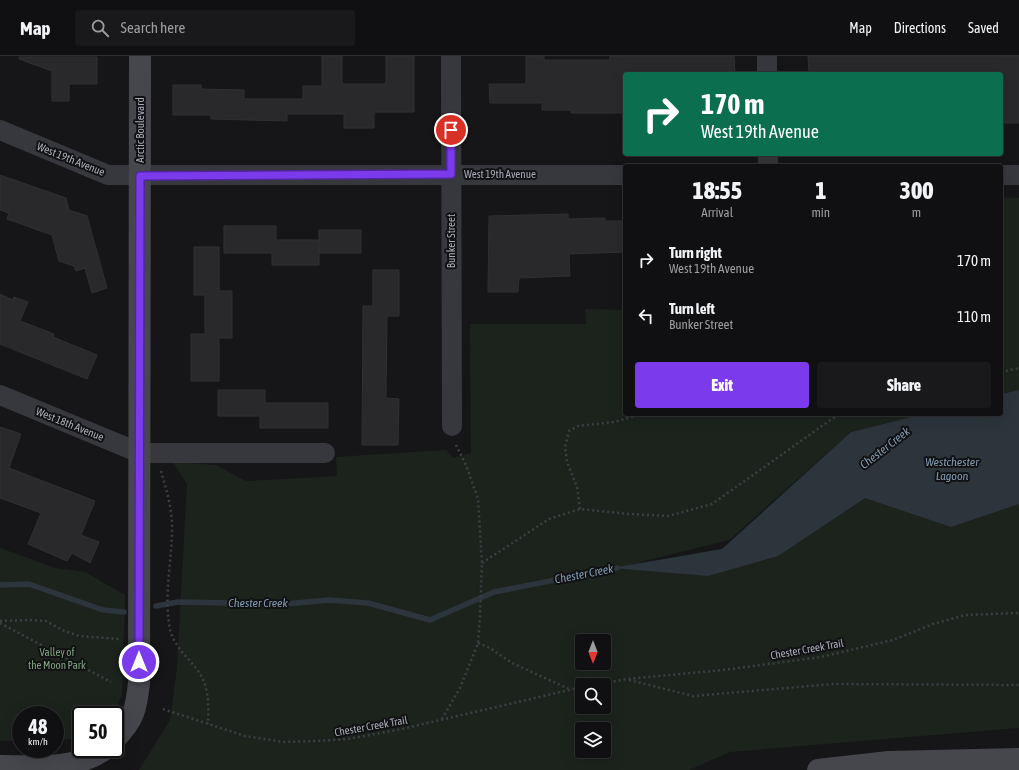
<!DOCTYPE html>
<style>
:root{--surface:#101012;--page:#19191b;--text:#f1f3f6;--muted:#9c9d9f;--line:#303032;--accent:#7c3aed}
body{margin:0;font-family:"Asap Condensed",sans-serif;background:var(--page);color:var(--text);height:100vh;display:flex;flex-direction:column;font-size:15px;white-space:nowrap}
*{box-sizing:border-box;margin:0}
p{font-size:13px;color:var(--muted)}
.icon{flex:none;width:22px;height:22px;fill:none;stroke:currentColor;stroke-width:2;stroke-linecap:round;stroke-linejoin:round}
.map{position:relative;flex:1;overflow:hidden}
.details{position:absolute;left:623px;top:108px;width:380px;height:252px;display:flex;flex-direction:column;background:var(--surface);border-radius:4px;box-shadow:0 4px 16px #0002,0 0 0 1px var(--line)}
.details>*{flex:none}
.banner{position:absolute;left:623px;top:16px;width:380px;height:84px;border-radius:4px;box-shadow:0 4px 16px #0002,0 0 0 1px var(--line);background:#0b6e4f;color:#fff;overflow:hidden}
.needle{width:26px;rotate:180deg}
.tools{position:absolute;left:575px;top:578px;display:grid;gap:8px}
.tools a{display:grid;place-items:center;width:36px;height:36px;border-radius:4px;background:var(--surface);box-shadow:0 4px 16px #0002,0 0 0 1px var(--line);font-size:20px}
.speed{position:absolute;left:12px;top:650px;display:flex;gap:8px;font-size:20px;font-weight:700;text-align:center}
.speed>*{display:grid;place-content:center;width:52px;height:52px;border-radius:50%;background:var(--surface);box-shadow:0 4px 16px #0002,0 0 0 1px var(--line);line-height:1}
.speed small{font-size:10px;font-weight:400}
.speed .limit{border:2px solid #111;border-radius:6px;background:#fff;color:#111}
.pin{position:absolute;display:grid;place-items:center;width:34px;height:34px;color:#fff;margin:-17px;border:2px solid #fff;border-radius:50%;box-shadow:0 1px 4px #0007}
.me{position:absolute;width:44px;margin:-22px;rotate:0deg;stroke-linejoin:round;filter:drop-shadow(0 0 3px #0008)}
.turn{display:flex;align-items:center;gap:14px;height:84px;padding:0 12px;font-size:18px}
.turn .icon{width:52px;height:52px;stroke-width:2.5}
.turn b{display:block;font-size:28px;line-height:34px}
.eta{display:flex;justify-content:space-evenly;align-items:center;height:68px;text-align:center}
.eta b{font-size:24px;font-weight:800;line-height:28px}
.button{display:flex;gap:8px;margin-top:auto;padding:8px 12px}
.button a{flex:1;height:46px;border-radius:4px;background:var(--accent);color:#fff;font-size:16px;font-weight:800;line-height:46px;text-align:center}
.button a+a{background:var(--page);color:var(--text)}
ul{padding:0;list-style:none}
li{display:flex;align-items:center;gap:12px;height:56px;padding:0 12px}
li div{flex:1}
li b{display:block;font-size:15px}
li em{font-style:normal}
header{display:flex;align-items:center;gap:24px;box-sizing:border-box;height:56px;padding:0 20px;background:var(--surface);border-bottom:1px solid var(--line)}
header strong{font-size:19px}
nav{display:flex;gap:22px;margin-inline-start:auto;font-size:14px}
.search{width:280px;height:36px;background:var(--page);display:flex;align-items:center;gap:10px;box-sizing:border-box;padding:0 14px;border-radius:4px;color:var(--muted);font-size:15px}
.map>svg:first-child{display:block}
.green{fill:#1c231d;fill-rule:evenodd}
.water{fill:#2c353c}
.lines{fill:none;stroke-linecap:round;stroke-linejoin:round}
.stream{stroke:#2c353c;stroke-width:5.5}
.building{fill:#29292c;stroke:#303034}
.path{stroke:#3d3f44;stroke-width:2.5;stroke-dasharray:2 3;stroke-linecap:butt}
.street{stroke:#37383d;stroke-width:20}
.secondary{stroke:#45474d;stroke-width:22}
.route-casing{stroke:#51269a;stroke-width:10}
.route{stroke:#7c3aed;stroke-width:7}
.labels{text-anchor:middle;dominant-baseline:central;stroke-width:4;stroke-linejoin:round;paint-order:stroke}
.street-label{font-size:11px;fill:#a8adb8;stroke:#111113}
.park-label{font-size:11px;fill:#7fa381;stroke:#111113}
.water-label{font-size:12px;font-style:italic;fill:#7f9bb3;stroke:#111113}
</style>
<header>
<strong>Map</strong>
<div class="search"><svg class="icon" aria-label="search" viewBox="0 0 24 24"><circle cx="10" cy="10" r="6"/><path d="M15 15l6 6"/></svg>Search here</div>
<nav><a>Map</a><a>Directions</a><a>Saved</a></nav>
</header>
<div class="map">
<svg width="1019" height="714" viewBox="0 0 1019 714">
<rect width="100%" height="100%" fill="#161618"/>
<g class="green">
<polygon points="1001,141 1019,142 1019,334 1001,338"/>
<path d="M585 253 625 254V358H923L851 376 729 484 640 506 688 510 882 430 1019 425V672L730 696 689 714H139L170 664 177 612 187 428 173 406 216 409 246 425 337 420 336 401 446 394 453 402 471 397 470 268H586ZM582 585H604V607H582ZM582 629H604V651H582ZM582 673H604V695H582Z"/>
<polygon points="0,492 55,512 85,516 125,539 122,640 112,659 81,659 81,680 73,683 55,684 55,659 21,659 21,685 0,685"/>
</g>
<polygon class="water" points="1019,334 1019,448 951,471 865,442 778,500 708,520 612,512 722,493 851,376 923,358 1001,358 1001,338"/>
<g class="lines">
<g class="stream">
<polyline points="0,529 29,528 103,554 124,556"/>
<polyline points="156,550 178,546 285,548 329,544 368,547 430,564 494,536 617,512"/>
</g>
</g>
<g class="building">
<polygon points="322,0 342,0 342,28 386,28 386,0 414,0 414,56 374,56 374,72 344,72 344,58 287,58 287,65 211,63 211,59 173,59 173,29 201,29 201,33 244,34 244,43 303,43 303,30 322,30"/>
<polygon points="526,0 544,0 544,4 610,4 610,0 734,0 735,18 625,18 625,57 571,57 571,54 542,54 542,47 490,47 489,28 526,28"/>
<polygon points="808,0 1019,0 1019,67 1001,67 1001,18 809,18"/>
<polygon points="19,1 97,1 97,28 69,28 69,45 52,45 52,15 19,3"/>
<polygon points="0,119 66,142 69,154 87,160 107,232 92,237 85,212 76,215 74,210 59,205 52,179 7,163 9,157 0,154"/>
<polygon points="568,158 568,163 605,162 605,165 625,165 625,196 569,198 570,220 519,222 518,236 488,236 489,160"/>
<polygon points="224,170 276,170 276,184 319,184 319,209 272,209 272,197 224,197"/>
<rect x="319" y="174" width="42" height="23"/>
<polygon points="194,191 219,191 219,235 232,235 232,282 219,282 219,325 191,325 191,278 205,278 205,239 194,239"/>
<polygon points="373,214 399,214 399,260 387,260 386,342 399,343 398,389 362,389 363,250 373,250"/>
<polygon points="0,238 13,244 14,241 28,246 20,265 54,278 53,281 97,299 87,323 0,288"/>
<polygon points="218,334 265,334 265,347 328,347 328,372 260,372 260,360 218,360"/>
<polygon points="0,371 21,378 9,412 95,445 81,479 99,486 90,507 72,497 67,505 28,488 41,457 0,442"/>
</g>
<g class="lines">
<g class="path">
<polyline points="1001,316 1019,312"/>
<path d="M161 415C166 432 171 449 172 466 173 501 163 538 170 573 174 591 188 601 198 615 209 629 209 651 208 668"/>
<polyline points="580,453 577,431 567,406 565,391 569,375 578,370 614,366 642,358"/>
<polyline points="482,507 549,463 580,453 630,458 668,460 712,448 839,358"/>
<polyline points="0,565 30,564 46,565 62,574 79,580 119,583"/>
<polyline points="0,567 111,626"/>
<polyline points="478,587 490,592 512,607 569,633"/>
<polyline points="629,624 693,640 833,628 1019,629"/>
<polyline points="594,629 627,623 723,614 821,601 893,584 933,568 965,559 1019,557"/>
<polyline points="163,653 245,680 284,686 317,685 348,683 402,673 582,631"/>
<polyline points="442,663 460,632 478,587 480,559 482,507 478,443 466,409 456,389"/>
</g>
<g class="street">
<polyline points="451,0 452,370"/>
<polyline points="767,0 767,18"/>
<polyline points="0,74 108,119 625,119"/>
<polyline points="768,98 768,110"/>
<polyline points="1001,119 1019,119"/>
<polyline points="0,339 140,397 325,397"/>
</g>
<g class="secondary">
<path d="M115 683C134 663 136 654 139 627L140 0"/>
<path d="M0 710C34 710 78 714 105 693"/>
<polyline points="818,714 889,706 1019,703"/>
</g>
</g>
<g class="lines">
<defs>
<polyline id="route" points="139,606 140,120 451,118 451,74"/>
</defs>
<use href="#route" class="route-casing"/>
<use href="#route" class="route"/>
</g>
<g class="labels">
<g class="street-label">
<text transform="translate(140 74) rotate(-90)">Arctic Boulevard</text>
<text transform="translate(71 103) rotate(22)">West 19th Avenue</text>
<text x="500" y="118">West 19th Avenue</text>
<text transform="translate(451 185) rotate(-90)">Bunker Street</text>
<text transform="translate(70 368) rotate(22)">West 18th Avenue</text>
<text transform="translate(807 593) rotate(-10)">Chester Creek Trail</text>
<text transform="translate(371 670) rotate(-10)">Chester Creek Trail</text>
</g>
<g class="park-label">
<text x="57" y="596">Valley of<tspan x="57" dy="13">the Moon Park</tspan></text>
</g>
<g class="water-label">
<text transform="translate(885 392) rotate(-38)">Chester Creek</text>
<text x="952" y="406">Westchester<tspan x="952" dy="14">Lagoon</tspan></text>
<text transform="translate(584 518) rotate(-11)">Chester Creek</text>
<text x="258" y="547">Chester Creek</text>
</g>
</g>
</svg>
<div class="tools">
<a><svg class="needle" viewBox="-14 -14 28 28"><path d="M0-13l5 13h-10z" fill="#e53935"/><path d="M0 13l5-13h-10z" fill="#9c9d9f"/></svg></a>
<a><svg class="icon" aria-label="search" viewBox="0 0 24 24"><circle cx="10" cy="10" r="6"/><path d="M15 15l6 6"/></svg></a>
<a><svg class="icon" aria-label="layers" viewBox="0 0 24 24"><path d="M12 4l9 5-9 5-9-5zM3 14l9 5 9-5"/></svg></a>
</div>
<div class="speed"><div>48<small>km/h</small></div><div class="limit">50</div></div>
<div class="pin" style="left:451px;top:74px;background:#d93025"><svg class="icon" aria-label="arrive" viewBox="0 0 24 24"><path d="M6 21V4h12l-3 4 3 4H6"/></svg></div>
<svg class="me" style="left:139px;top:606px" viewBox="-20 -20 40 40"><circle r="17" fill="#7c3aed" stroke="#fff" stroke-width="3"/><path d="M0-11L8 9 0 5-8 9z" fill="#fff"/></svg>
<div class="banner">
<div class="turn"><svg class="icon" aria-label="right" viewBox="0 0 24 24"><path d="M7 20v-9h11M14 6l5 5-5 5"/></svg><div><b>170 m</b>West 19th Avenue</div></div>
</div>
<section class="details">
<div class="eta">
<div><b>18:55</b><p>Arrival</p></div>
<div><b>1</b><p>min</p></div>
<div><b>300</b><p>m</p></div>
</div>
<ul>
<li><svg class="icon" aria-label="right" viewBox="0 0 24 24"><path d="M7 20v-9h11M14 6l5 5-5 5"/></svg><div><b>Turn right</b><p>West 19th Avenue</p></div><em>170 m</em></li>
<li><svg class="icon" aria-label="left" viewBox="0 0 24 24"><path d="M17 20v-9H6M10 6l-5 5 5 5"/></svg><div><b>Turn left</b><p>Bunker Street</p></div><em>110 m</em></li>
</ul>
<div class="button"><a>Exit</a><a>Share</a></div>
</section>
</div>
